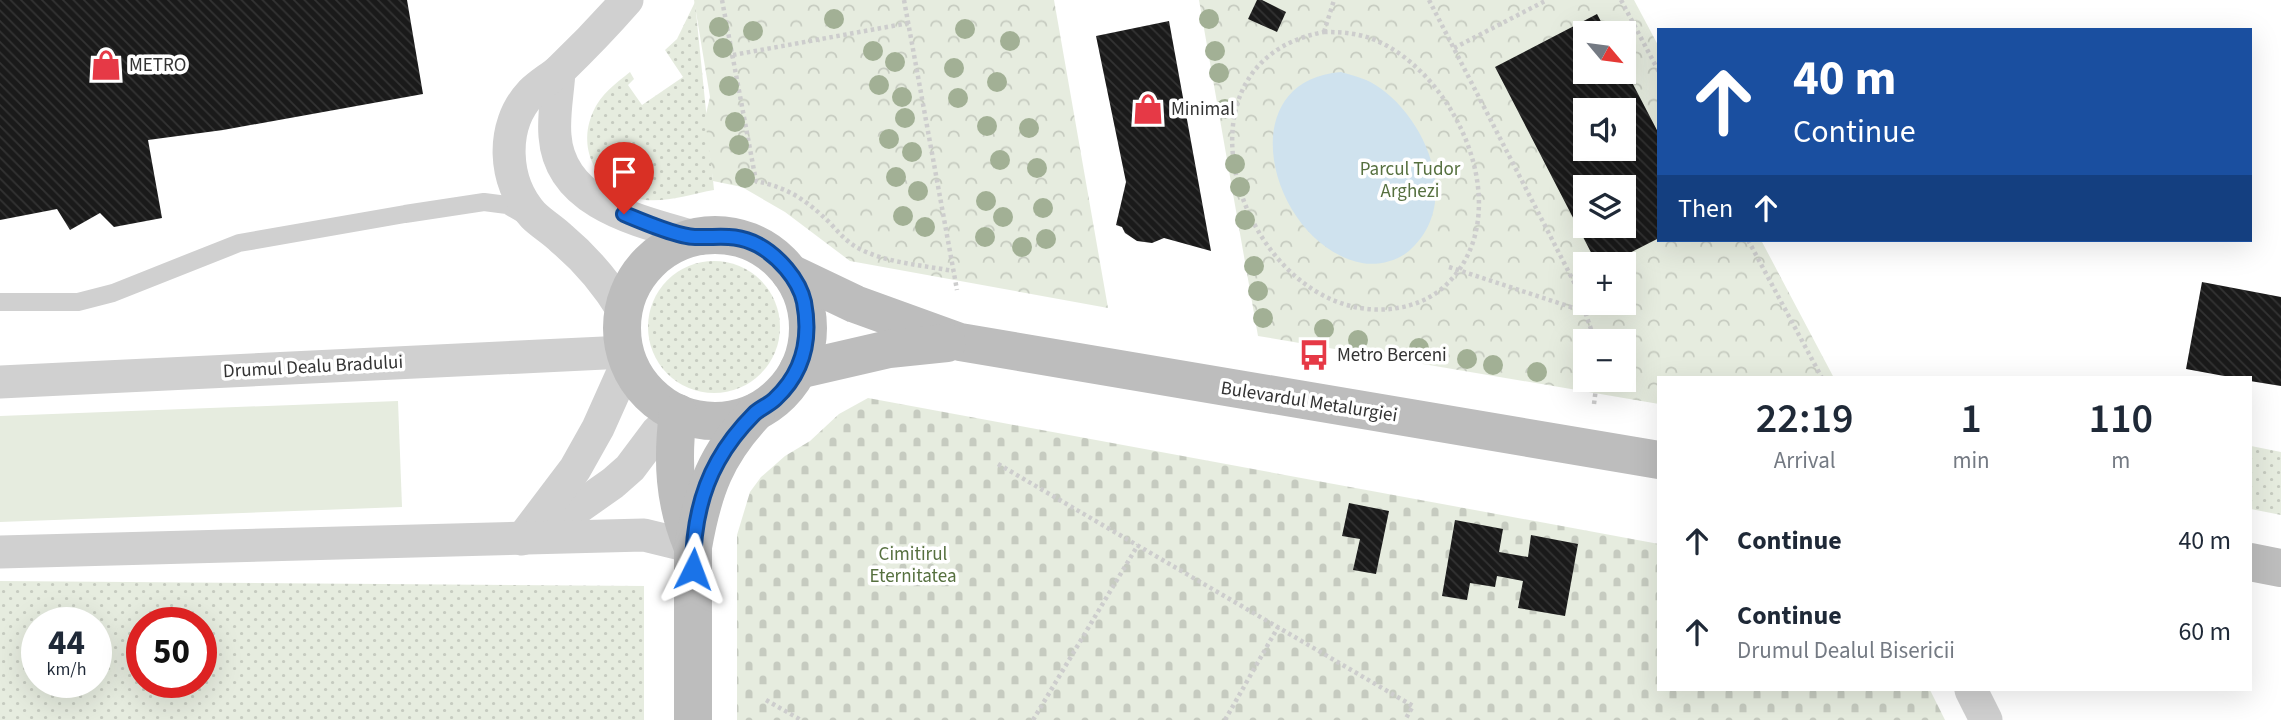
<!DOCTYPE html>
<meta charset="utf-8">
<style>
:root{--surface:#fff;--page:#f6f6f7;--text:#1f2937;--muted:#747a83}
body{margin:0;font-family:"Source Sans 3",sans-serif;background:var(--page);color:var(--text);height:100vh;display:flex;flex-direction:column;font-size:26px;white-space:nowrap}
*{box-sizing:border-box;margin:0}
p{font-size:23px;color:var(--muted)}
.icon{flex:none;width:38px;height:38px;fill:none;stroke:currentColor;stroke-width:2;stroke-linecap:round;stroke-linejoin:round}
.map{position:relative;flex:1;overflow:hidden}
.panel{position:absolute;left:1657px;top:376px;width:595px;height:315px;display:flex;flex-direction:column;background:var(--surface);border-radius:0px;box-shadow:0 7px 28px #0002}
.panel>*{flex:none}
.guide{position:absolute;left:1657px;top:28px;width:595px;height:214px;border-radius:0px;box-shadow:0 7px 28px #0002;background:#1a4fa0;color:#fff;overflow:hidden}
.needle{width:46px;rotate:119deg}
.buttons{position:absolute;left:1573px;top:21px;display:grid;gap:14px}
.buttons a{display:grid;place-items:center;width:63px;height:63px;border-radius:0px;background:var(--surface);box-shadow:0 7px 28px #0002;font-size:35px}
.speed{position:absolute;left:21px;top:607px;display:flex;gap:14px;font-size:35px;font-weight:700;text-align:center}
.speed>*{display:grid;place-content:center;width:91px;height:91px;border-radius:50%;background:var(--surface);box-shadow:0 7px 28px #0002;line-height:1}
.speed small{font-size:18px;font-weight:400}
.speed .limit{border:10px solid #d22;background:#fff;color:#111}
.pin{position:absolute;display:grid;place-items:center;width:60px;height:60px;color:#fff;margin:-72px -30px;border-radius:50% 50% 50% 0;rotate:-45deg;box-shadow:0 0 7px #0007}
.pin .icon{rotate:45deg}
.me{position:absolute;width:77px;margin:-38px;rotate:3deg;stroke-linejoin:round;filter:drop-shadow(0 0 5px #0008)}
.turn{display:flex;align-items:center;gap:24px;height:147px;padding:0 21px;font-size:32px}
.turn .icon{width:91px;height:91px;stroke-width:2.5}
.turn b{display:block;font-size:49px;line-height:60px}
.then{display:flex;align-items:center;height:66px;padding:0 21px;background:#0003;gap:14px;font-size:26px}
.eta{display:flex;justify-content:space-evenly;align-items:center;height:119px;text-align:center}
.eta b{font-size:42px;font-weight:600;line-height:49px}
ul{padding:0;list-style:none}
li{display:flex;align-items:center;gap:21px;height:91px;padding:0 21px}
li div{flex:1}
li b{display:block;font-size:26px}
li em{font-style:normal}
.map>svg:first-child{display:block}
.grass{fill:url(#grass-dots);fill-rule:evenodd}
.cemetery{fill:url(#cemetery-stones)}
.park{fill:url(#park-crowns);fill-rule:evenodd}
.pitch{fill:#e6ecdf}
.water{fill:#cfe2ee}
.building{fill:url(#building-back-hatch);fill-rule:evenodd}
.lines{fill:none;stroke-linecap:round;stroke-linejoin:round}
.path{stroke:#cdcdcd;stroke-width:4.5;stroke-dasharray:3.5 3.5;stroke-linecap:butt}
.service{stroke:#d0d0d0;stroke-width:18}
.minor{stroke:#d0d0d0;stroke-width:33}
.secondary{stroke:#bdbdbd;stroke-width:38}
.tree{fill:#a2b095}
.route-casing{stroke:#114b97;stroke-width:18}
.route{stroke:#1a73e8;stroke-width:12}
.labels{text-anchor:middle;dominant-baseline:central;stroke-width:7;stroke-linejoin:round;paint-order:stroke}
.poi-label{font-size:19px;fill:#333;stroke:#fff;text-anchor:start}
.park-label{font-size:19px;fill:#56703f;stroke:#fff}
.street-label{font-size:19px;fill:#333;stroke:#fff}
</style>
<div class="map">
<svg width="2281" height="720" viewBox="0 0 2281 720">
<defs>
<pattern id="grass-dots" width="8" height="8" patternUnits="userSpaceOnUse" patternTransform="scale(1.75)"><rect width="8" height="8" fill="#e6ecdf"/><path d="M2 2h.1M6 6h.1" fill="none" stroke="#c6cbc0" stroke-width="1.8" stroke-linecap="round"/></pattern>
<pattern id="cemetery-stones" width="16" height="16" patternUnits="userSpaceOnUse" patternTransform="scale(1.75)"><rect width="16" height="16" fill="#e6ecdf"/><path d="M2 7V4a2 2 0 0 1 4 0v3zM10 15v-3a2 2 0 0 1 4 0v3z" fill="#c6cbc0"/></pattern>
<pattern id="park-crowns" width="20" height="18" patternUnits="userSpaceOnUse" patternTransform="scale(1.75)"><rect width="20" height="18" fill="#e6ecdf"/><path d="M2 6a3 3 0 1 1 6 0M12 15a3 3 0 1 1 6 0" fill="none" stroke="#c6cbc0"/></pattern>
<pattern id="building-back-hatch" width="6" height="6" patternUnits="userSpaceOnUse" patternTransform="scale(1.75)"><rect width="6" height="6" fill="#1a1a1a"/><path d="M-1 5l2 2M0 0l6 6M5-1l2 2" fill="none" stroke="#333"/></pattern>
</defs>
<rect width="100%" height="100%" fill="#fff"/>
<g class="grass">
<path d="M695 2 714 190C691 194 662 204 639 199 598 190 576 150 593 112 601 94 615 84 630 72L634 79 628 85 642 105 683 77 665 50 677 39Z"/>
<circle cx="714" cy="327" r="66"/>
<polygon points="2251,446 2281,452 2281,515 2251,509"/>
<path d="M0 581 644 586V720H0ZM37 623H96V682H37ZM142 623H201V682H142Z"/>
</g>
<polygon class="cemetery" points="868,398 1659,544 1659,690 1930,690 1945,720 737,720 737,535 750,492 761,477 785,456 810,441 839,414"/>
<g class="park">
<polygon points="694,0 1054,0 1108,308 850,261 785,212 742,187 713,181 705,118 710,97"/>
<path d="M1199 0H1634L1659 47V240H1761L1834 378H1659V404L1258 336ZM1586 33H1624V72H1586ZM1586 110H1624V149H1586ZM1586 187H1624V226H1586ZM1586 264H1624V303H1586ZM1586 341H1624V380H1586Z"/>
</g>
<polygon class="pitch" points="398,401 402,507 0,522 0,416"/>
<path class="water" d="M1341 72C1355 76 1368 79 1380 88 1427 121 1461 203 1411 249 1399 261 1378 266 1362 263 1271 245 1227 81 1341 72Z"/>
<g class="building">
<polygon points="0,0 407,0 423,94 223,130 148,140 162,218 114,227 100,213 70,230 57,209 0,220"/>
<polygon points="1257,0 1262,0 1286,12 1277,32 1248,19"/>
<path d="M1597 14 1607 33H1586V72H1624V67L1659 134V238L1608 264H1597L1495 67ZM1586 110H1624V149H1586ZM1586 187H1624V226H1586Z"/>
<polygon points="1169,21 1211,251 1164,238 1152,243 1137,241 1125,233 1122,227 1116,225 1126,182 1096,36"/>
<polygon points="2202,282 2281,297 2281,386 2250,381 2250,378 2235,378 2186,369"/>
<polygon points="1349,503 1389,511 1376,574 1353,570 1360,539 1342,536"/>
<polygon points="1455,520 1503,529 1499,552 1528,557 1531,535 1578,544 1565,616 1518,608 1523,581 1497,576 1495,587 1470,583 1467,600 1442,596"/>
</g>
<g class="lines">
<g class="path">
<path d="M722 0 756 181C789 188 806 200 830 223 839 233 847 242 858 248 886 263 922 265 953 271"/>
<polyline points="904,0 957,290"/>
<polyline points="1429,0 1577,288 1595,341"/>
<polyline points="1621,0 1659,72"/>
<path d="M1324 32C1342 32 1358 33 1375 40 1458 75 1519 213 1447 284 1432 299 1411 307 1390 309 1246 323 1154 63 1324 32Z"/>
<polyline points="1324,32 1334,0"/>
<polyline points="1454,48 1547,0"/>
<polyline points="733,55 909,23"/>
<polyline points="1748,240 1822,378"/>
<polyline points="1449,267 1586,312"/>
<polyline points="1594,404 1597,380"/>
<polyline points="998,464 1413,706 1405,720"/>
<polyline points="766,700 801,720"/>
<polyline points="1033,720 1138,545"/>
<polyline points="1225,720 1278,627"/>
</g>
<polyline class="service" points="0,302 78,302 113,293 239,243 405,214 484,202 507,205 526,216"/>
<g class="minor">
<path d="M559 71C558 92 553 114 555 136 560 205 640 221 694 237"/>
<path d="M624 312C607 284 587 260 562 239 553 230 542 224 533 215 503 182 500 126 531 93 540 84 551 78 560 70 583 48 606 24 627 0"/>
<polyline points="0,382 625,352"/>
<polyline points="534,533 569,514 613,483 630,468 657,432 678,413"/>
<polyline points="522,539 575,469 598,428 628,361"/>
<polyline points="0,552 644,535 693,547"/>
<polyline points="1971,690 1986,720"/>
</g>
<g class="secondary">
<circle cx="715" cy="328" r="93"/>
<polyline points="790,273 855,304 960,342 1659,460"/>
<polyline points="798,370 889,349 947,343"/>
<path d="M678 413C672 460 674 502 692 545"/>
<polyline points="2250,562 2281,568"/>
<path d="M693 720V547C703 490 716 454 756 412"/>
</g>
</g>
<g class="tree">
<circle cx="834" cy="19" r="10"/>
<circle cx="1209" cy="19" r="10"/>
<circle cx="719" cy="27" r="10"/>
<circle cx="965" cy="29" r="10"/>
<circle cx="753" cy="31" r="10"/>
<circle cx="1010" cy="41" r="10"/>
<circle cx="723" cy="48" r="10"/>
<circle cx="873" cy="51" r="10"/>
<circle cx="1215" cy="51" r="10"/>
<circle cx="895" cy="62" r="10"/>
<circle cx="954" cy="68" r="10"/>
<circle cx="1219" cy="73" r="10"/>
<circle cx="997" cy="82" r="10"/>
<circle cx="879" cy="85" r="10"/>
<circle cx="729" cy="86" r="10"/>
<circle cx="902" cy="97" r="10"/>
<circle cx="958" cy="98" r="10"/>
<circle cx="1225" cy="109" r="10"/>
<circle cx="905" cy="118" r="10"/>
<circle cx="735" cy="122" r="10"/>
<circle cx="987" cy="126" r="10"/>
<circle cx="1029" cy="128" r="10"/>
<circle cx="889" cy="139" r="10"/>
<circle cx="739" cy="145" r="10"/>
<circle cx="912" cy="152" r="10"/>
<circle cx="1000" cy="160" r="10"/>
<circle cx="1235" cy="164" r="10"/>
<circle cx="1037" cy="168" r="10"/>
<circle cx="896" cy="177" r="10"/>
<circle cx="745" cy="178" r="10"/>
<circle cx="1240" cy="187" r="10"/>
<circle cx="918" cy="191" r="10"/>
<circle cx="986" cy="201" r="10"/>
<circle cx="1043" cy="208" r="10"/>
<circle cx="903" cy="216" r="10"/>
<circle cx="1003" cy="217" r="10"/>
<circle cx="1245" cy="220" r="10"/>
<circle cx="925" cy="227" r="10"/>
<circle cx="985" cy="237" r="10"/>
<circle cx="1046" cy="239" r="10"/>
<circle cx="1022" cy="247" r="10"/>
<circle cx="1254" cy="266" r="10"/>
<circle cx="1258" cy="291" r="10"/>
<circle cx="1263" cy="318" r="10"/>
<circle cx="1324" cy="329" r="10"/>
<circle cx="1358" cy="340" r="10"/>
<circle cx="1419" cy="348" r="10"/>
<circle cx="1467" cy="359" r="10"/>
<circle cx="1493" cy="365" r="10"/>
<circle cx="1537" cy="372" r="10"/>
</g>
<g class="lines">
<defs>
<path id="route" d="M624 214C641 221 678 237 695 237 719 238 735 233 758 245 778 256 799 279 804 302 811 339 804 372 775 399 769 405 760 408 754 414 740 428 728 443 718 461 700 493 693 533 693 569"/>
</defs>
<use href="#route" class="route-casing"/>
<use href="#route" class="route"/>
</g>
<defs>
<symbol id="shop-bare" viewBox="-9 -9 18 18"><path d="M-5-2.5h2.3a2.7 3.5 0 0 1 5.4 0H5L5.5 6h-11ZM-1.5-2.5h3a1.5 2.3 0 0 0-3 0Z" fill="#e63946" stroke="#fff" stroke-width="2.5" paint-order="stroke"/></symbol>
<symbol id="bus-bare" viewBox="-9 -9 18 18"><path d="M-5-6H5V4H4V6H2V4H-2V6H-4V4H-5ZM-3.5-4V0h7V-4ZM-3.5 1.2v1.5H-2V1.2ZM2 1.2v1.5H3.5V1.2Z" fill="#e63946" stroke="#fff" stroke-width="2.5" paint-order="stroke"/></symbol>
</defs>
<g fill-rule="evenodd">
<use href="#shop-bare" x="84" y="43" width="44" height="44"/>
<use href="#shop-bare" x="1126" y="87" width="44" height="44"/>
<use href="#bus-bare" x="1292" y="333" width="44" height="44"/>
</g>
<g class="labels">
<g class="poi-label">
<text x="129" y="65">METRO</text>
<text x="1171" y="109">Minimal</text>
<text x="1337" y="355">Metro Berceni</text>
</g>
<g class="park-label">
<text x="1410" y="169">Parcul Tudor<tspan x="1410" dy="22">Arghezi</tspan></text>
<text x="913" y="554">Cimitirul<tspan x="913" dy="22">Eternitatea</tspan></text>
</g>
<g class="street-label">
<text transform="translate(313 367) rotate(-3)">Drumul Dealu Bradului</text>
<text transform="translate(1309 402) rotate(9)">Bulevardul Metalurgiei</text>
</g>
</g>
</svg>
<div class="buttons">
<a><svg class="needle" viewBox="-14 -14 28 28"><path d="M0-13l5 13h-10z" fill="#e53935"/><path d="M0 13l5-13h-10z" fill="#747a83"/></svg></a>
<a><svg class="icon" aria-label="sound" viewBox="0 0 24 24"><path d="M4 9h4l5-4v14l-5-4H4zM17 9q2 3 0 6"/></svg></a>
<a><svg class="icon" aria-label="layers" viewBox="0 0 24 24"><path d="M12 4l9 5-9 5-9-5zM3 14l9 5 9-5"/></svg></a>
<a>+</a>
<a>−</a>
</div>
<div class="speed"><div>44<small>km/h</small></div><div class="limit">50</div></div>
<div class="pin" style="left:624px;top:214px;background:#d93025"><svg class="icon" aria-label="arrive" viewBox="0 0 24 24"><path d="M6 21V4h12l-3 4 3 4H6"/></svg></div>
<svg class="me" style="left:693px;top:569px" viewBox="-20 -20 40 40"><path d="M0-17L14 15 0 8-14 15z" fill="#1a73e8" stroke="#fff" stroke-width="4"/></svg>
<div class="guide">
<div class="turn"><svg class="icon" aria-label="ahead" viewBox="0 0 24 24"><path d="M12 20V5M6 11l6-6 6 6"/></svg><div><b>40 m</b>Continue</div></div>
<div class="then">Then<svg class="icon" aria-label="ahead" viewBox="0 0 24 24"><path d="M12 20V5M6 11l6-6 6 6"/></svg></div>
</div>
<section class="panel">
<div class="eta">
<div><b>22:19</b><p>Arrival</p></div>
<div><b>1</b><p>min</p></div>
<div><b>110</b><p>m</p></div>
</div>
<ul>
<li><svg class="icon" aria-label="ahead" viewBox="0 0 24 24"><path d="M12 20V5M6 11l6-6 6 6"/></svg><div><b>Continue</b></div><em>40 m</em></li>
<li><svg class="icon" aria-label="ahead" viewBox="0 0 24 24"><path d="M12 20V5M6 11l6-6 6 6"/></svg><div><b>Continue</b><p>Drumul Dealul Bisericii</p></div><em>60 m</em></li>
</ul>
</section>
</div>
